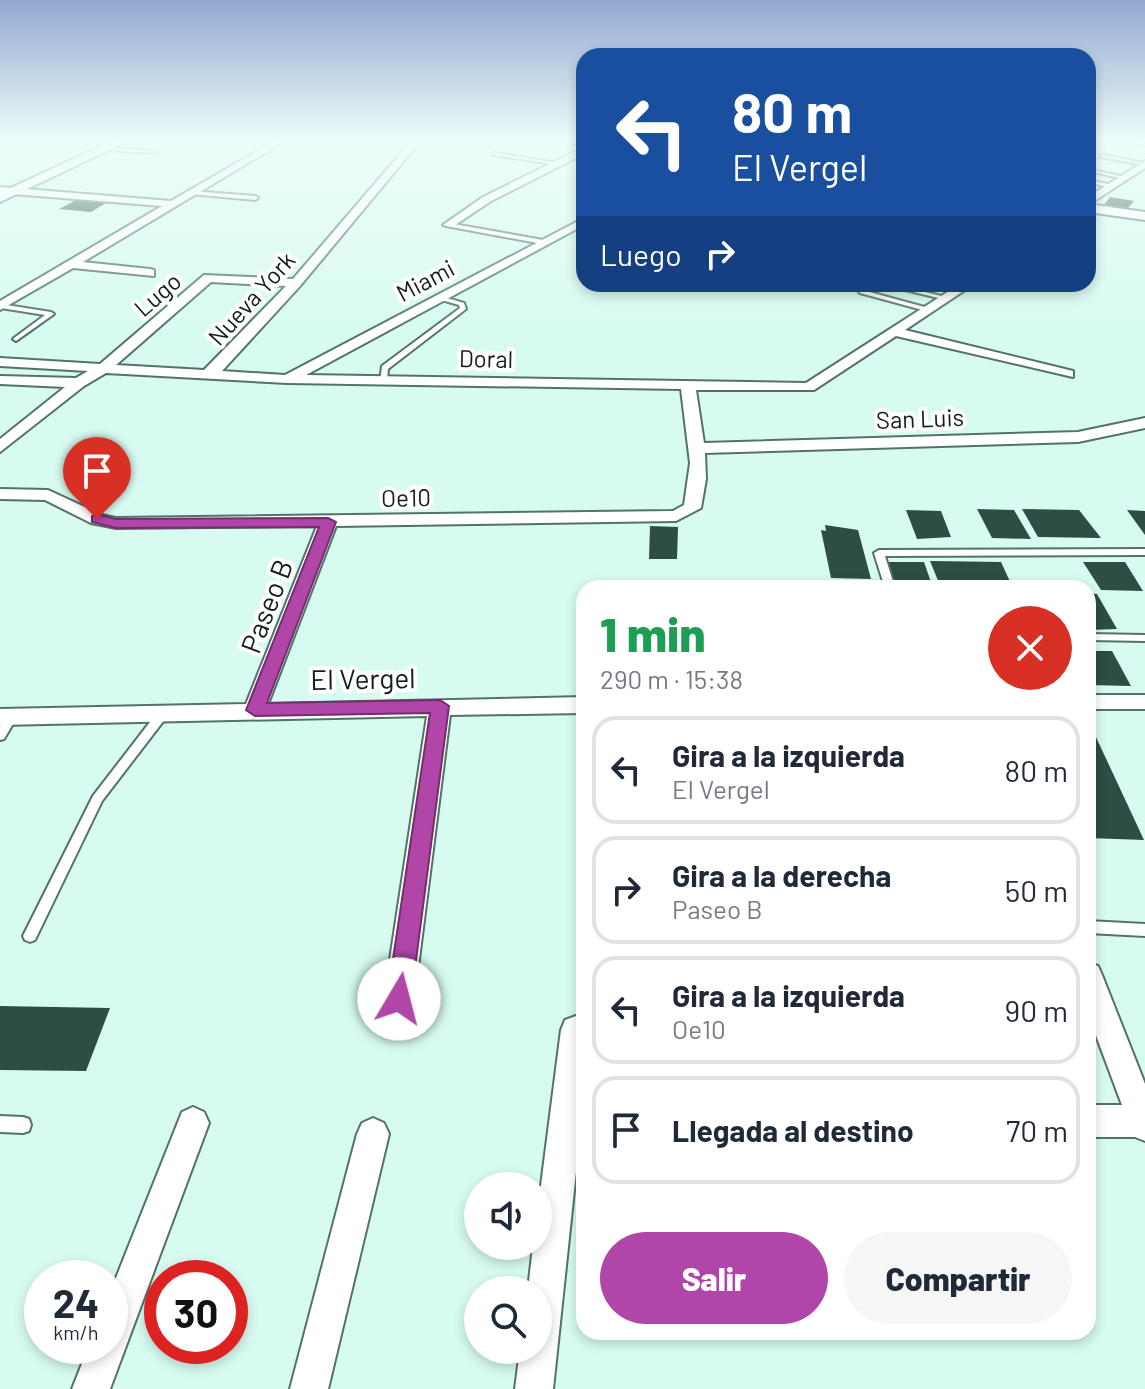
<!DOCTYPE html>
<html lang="es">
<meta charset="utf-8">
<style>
:root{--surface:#fff;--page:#f6f6f7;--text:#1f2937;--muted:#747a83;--line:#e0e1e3;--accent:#b046a7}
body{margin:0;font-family:Barlow,sans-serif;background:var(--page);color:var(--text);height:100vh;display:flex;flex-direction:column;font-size:30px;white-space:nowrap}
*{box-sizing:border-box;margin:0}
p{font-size:26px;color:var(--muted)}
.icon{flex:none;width:44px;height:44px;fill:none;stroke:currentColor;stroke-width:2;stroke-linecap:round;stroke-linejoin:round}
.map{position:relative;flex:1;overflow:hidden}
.details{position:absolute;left:576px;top:580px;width:520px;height:760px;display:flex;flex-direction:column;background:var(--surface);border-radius:24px;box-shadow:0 4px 12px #0003}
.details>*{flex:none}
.hud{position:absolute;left:576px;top:48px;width:520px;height:244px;border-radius:24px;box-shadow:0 4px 12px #0003;background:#1a4fa0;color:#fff;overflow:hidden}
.tools{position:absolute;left:464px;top:1172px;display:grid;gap:16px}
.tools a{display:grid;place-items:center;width:88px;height:88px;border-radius:50%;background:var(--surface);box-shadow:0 4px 12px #0003;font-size:40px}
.speed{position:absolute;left:24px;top:1260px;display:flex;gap:16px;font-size:40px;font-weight:700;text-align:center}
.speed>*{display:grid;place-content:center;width:104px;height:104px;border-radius:50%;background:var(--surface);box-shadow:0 4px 12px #0003;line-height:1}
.speed small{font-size:20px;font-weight:400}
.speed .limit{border:12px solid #d22;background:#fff;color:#111}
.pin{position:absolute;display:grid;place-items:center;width:68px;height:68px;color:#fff;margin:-82px -34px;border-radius:50% 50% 50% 0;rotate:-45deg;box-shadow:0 0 8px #0007}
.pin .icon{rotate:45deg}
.me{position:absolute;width:88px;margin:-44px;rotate:8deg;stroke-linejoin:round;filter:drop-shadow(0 0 6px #0008)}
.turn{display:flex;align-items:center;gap:28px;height:168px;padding:0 24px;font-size:36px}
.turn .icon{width:104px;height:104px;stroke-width:2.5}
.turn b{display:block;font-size:56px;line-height:68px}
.then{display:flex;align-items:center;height:76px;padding:0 24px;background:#0003;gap:16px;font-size:30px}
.round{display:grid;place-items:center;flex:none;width:84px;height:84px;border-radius:42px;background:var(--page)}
.headline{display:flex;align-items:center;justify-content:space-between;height:136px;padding:0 24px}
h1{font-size:48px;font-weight:800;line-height:60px;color:#1e9e55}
.cta{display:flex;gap:16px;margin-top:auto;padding:16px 24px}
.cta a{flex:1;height:92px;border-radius:48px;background:var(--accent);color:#fff;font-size:32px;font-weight:800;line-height:92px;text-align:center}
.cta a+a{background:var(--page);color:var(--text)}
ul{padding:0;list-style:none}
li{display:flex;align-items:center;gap:24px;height:108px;margin:0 16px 12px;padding:0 8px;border:4px solid var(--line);border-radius:24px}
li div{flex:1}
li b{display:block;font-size:30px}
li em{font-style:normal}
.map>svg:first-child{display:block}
.building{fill:#2e4d45}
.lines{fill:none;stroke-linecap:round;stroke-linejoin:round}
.lane-casing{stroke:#52726a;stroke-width:4}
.street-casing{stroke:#52726a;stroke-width:4}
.secondary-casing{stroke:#52726a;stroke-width:4}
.lane{fill:#fff;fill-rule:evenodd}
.street{fill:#fff;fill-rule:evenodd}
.secondary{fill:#fff;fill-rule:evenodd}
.route{fill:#b046a7;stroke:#722e6d;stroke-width:2}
.labels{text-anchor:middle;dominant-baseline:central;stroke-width:8;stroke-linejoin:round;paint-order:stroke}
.far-street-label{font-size:24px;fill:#111e1b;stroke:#fff}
.street-label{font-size:28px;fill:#111e1b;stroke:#fff}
</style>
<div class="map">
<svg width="1145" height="1389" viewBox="0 0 1145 1389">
<rect width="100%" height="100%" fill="#d7fbf1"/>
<g class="building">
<polygon points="1110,197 1134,201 1127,209 1104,205"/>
<polygon points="76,200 106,203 91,212 59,209"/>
<polygon points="977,509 1014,510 1031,539 992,538"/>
<polygon points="1022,509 1079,510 1101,538 1038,537"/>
<polygon points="906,510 941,511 951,537 917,539"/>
<polygon points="1127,510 1145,511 1145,535"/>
<polygon points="825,525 858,530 871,579 831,578 821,530 826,531"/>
<polygon points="650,526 678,527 677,559 649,559"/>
<polygon points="930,561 1001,562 1013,588 941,588"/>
<polygon points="888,562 924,562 933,588 895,588"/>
<polygon points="1083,562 1125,562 1143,591 1101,590"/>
<polygon points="1088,593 1097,594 1117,629 1088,630"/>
<polygon points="1088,651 1112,651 1131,686 1088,685"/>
<polygon points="1088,720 1144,840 1088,838"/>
<polygon points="0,1006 110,1008 86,1071 0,1070"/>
</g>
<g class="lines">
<defs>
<g id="lane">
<polygon points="1112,139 1145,143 1145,145 1114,140"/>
<polygon points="106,148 155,151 157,152 155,153 104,150"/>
<polygon points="495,153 558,163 560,164 558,165 493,155"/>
<polygon points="1102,155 1145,163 1145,165 1100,157"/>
<polygon points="1088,169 1125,177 1127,178 1125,179 1088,171"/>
<polygon points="1088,180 1113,185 1114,186 1111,188 1088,182"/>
<polygon points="192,191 255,196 258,198 255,200 190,194"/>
<polygon points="448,223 543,240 546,242 543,244 446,226"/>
<polygon points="880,284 891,284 950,298 947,300"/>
<polygon points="862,290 932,309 933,310 930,312 860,293 859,292"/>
<polygon points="440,296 464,303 466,309 388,369 387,380 380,382 382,366 460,308 459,305 438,299 438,297"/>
<polygon points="0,304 51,312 54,314 16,341 13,339 14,338 45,315 1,308"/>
<polygon points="1145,549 1145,555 885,556 895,588 885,588 874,553 879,550"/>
<polygon points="1088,634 1145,635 1145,641 1088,640"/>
<polygon points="164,708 168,709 170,712 168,715 102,801 35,940 30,942 25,940 23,936 93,796 160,709"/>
<polygon points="11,713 17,717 4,739 0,740 0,726 7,714"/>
<polygon points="1088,921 1145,924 1145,936 1088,933"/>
<polygon points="0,1116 23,1117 29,1119 31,1125 29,1131 23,1133 0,1132"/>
</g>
<g id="street">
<polygon points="278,139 288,139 83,262 150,269 154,270 154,276 73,268 0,310 0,301 162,206 0,193 0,187 171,201"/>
<path d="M413 139H422L300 286 222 371 285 375 584 218V225L306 375 806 383 960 284H974L905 330 1073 371V377L896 336 814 390H696L704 443 1078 432 1145 418V428L1078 442 705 453 706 479 701 508 676 521 336 526 268 704 584 697V713L450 715 414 999 409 1008 399 1012 389 1008 384 999 427 716 0 725V709L246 704 317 526 116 528 91 523 45 500 0 499V489L48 490 102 515 116 518 673 511 684 505 690 463 681 389 287 383 106 373 84 386 0 452V439L65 387 0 384V376L76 378 88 371 0 366V358L100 364 204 275 293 279ZM211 282 286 286 204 370 116 365Z"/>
<polygon points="584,147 584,154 491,201 452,227 443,225 483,197"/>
<polygon points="1145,161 1145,168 1088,205 1088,197"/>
<rect x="1088" y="695" width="57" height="14"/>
<polygon points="1088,963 1098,966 1102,975 1145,1084 1145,1141 1135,1137 1088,1137 1088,1105 1122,1105 1088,1014"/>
<polygon points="576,1016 584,1019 584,1096 553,1389 515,1389 520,1350 538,1350 538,1290 528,1290 533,1246 538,1246 538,1209 561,1030 565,1020"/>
<polygon points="193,1107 204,1112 209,1123 110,1389 72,1389 89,1346 110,1346 110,1293 182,1112"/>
<polygon points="373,1118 384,1123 389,1134 328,1389 290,1389 357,1134 362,1123"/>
</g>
<g id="secondary">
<polygon points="116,139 132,139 0,202 0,193"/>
<polygon points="563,139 584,139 584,145 565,142"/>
<polygon points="1088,204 1145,212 1145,220 1088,212"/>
</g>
</defs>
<use href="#lane" class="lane-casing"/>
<use href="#street" class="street-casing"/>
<use href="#secondary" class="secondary-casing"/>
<use href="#lane" class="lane"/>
<use href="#street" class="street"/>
<use href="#secondary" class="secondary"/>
</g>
<linearGradient id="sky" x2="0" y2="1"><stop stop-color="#93a8d1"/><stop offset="0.42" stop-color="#edfdf9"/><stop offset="1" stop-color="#edfdf9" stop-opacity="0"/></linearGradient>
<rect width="1145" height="333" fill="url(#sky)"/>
<polygon class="route" points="97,514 116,519 328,518 336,522 267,703 440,700 449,706 411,999 407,1007 399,1010 390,1007 387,999 430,713 255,716 246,710 319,527 116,528 92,522 92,516"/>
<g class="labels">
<g class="far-street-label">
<text transform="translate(425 280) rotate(-28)">Miami</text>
<text transform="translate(157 294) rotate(-41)">Lugo</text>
<text transform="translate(251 298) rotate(-48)">Nueva York</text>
<text transform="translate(486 358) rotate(1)">Doral</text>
<text transform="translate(920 418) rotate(-2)">San Luis</text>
<text transform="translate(406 497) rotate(-1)">Oe10</text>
</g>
<g class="street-label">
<text transform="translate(266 606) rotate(-69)">Paseo B</text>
<text transform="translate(363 678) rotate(-1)">El Vergel</text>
</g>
</g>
</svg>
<div class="tools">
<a><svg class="icon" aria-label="sound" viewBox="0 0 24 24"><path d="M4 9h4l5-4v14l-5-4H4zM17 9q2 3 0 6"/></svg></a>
<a><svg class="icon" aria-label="search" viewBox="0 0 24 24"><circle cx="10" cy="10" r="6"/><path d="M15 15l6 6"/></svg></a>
</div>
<div class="speed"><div>24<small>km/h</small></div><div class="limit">30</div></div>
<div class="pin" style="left:97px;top:519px;background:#d93025"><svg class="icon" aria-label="arrive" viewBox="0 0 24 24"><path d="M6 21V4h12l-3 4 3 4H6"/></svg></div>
<svg class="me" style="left:399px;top:999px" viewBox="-20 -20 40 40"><circle r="19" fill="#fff"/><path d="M0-13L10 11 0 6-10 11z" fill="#b046a7"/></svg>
<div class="hud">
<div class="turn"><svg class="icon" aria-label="left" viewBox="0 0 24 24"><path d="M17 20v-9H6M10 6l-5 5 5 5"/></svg><div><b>80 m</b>El Vergel</div></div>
<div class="then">Luego<svg class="icon" aria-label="right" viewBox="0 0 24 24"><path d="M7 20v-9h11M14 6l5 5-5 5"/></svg></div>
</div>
<section class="details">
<div class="headline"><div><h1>1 min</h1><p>290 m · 15:38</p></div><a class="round" style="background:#d93025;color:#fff"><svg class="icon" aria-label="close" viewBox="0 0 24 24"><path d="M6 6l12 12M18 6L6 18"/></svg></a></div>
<ul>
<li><svg class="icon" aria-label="left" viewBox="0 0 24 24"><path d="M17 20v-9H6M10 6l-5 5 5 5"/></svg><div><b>Gira a la izquierda</b><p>El Vergel</p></div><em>80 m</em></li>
<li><svg class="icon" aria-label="right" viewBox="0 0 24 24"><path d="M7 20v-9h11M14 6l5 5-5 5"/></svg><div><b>Gira a la derecha</b><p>Paseo B</p></div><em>50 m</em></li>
<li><svg class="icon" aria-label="left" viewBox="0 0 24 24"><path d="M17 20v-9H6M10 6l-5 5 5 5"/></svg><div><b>Gira a la izquierda</b><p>Oe10</p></div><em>90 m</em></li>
<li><svg class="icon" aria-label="arrive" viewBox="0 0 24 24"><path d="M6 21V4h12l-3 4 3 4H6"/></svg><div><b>Llegada al destino</b></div><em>70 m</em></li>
</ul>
<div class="cta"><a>Salir</a><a>Compartir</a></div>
</section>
</div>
